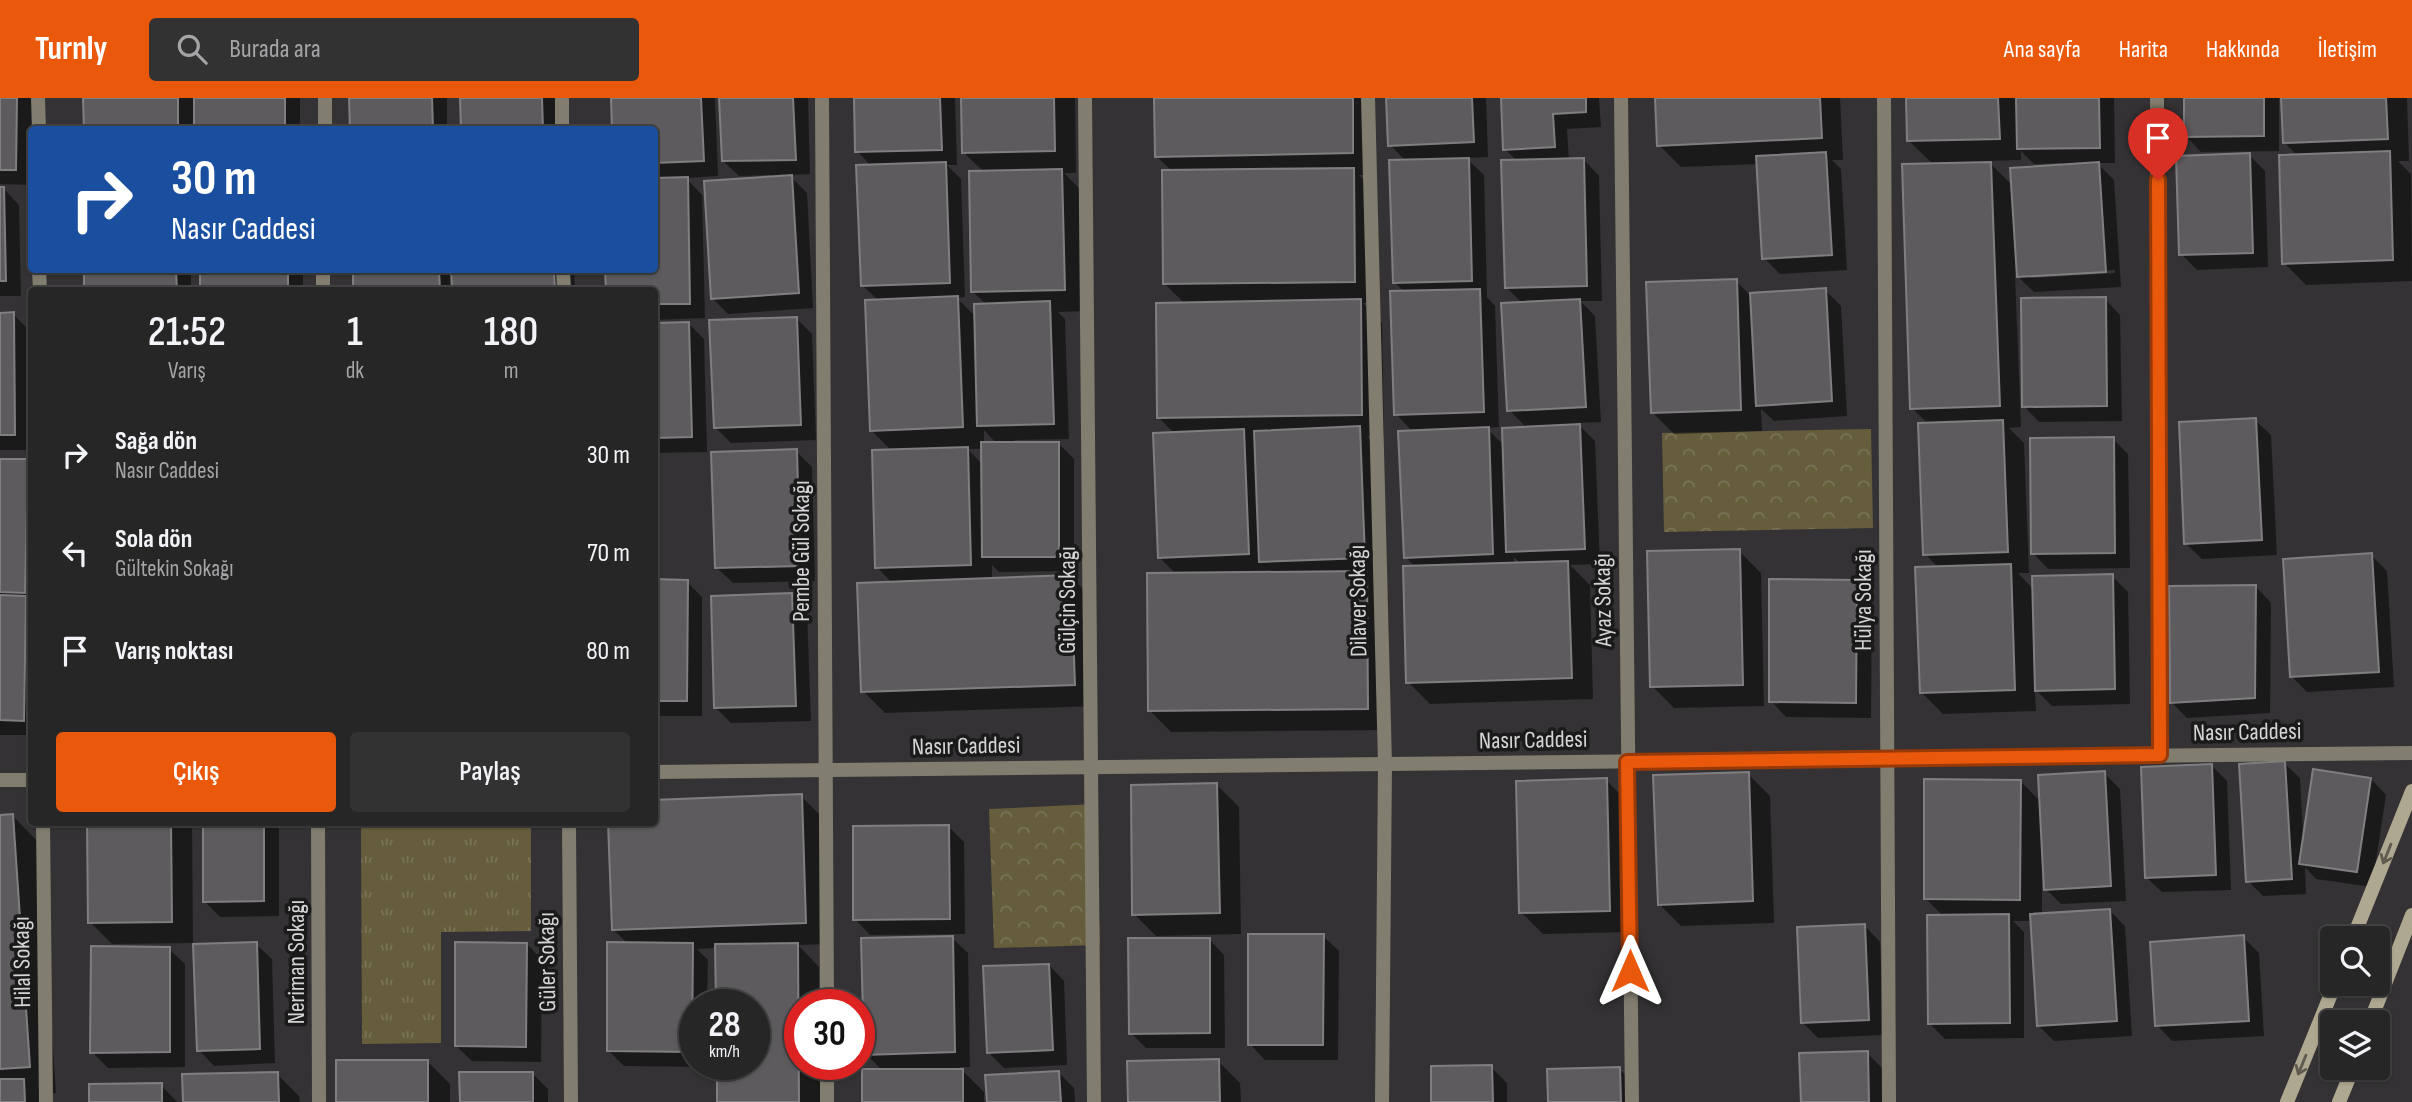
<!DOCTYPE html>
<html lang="tr">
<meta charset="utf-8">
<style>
:root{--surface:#272627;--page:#333233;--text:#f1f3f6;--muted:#a4a5a7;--line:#434344;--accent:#ea580c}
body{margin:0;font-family:"Sofia Sans Condensed",sans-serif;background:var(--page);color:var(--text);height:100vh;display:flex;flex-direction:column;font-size:26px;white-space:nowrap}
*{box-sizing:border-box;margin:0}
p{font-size:23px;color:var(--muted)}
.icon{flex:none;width:38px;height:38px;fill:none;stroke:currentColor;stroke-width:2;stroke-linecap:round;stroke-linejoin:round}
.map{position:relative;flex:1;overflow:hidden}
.details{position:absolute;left:28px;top:189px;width:630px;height:539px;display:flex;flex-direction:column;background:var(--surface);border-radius:7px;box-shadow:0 2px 5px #0004,0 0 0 2px var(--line)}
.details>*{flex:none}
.guide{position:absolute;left:28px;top:28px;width:630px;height:147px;border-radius:7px;box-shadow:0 2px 5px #0004,0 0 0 2px var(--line);background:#1a4fa0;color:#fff;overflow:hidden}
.tools{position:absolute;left:2320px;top:828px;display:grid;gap:14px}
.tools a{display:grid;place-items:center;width:70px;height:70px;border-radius:7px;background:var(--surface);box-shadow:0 2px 5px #0004,0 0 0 2px var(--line);font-size:35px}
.speed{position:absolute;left:679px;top:891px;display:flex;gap:14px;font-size:35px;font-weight:700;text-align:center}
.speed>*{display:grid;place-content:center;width:91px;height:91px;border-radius:50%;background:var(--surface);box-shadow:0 2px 5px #0004,0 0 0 2px var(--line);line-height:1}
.speed small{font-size:18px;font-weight:400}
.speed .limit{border:10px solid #d22;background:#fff;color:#111}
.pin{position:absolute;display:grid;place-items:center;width:60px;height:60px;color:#fff;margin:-72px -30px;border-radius:50% 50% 50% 0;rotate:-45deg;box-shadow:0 0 7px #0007}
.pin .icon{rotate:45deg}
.me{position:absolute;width:77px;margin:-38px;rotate:0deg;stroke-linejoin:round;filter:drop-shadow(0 0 5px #0008)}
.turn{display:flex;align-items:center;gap:24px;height:147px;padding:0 28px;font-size:32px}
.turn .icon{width:91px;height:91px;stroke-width:2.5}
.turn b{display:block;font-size:49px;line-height:60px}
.eta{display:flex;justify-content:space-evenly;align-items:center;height:119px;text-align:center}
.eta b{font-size:42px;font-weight:600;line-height:49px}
.primary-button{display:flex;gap:14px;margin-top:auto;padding:14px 28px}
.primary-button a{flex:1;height:80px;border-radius:7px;background:var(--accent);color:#fff;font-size:28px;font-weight:600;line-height:80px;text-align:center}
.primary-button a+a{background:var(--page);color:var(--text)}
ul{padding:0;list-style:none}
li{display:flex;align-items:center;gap:21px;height:98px;padding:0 28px}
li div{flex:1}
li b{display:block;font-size:26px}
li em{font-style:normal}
header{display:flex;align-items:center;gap:42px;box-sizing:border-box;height:98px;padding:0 35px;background:var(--accent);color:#fff}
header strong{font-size:33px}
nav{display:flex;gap:38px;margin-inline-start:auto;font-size:24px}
.search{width:490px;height:63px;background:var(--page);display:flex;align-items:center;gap:18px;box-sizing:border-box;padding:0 24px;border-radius:7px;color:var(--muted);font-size:26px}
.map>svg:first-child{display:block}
.grass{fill:url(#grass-tufts)}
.forest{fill:url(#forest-crowns)}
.shadow{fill:#0007;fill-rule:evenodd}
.building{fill:#5e5b5e;stroke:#807e80;stroke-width:2}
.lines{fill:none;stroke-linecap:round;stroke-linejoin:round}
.street{stroke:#827e6f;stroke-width:14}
.secondary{stroke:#afa890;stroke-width:14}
.oneway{stroke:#5e5a50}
.route-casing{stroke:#983908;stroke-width:18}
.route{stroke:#ea580c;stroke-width:12}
.labels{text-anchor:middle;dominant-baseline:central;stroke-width:7;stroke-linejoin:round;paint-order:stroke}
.street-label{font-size:24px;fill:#d5d3d5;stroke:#1b1a1b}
</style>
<header>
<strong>Turnly</strong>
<div class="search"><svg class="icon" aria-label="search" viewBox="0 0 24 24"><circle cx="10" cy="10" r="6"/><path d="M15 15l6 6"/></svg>Burada ara</div>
<nav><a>Ana sayfa</a><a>Harita</a><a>Hakkında</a><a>İletişim</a></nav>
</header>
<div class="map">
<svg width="2412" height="1004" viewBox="0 0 2412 1004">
<defs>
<pattern id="grass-tufts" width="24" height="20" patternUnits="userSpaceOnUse" patternTransform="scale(1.75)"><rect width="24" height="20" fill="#665d3d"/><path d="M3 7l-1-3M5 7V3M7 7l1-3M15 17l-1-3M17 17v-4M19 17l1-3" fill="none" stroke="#7b7358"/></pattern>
<pattern id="forest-crowns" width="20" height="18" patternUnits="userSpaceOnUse" patternTransform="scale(1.75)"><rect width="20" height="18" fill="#665d3d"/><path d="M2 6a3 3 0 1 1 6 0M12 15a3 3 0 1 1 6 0" fill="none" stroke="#7b7358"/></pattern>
</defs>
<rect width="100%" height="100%" fill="#343234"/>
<polygon class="grass" points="361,725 531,725 531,833 441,834 441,945 362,946"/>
<g class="forest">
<polygon points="1871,331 1873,430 1664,434 1662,335"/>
<polygon points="1095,706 1100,847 994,850 989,711"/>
</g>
<g class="shadow">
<polygon points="0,0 32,0 31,87 0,86"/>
<rect x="85" y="0" width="215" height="32"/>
<polygon points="351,0 447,0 447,32 352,32"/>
<polygon points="462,0 556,0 557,32 463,32"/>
<polygon points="613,0 715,0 718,78 686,80 702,97 705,220 654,222 654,192 608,192 607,172 654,172 654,32"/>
<polygon points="721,0 808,0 810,76 789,77 807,95 813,210 728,216 712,200 770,81 770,77 739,78 723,63"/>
<path d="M855 0H955L957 67H947L961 81 965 199 957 200 976 219 987 207 972 193 984 74 963 54V0H1075L1076 75H1064L1083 94 1086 213 1058 214 1065 221 1069 341 1015 342V346L1058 345 1074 361V473L999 474 992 467V482L1071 479 1093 501 1096 608 885 615 863 593 893 486 877 469 892 353 871 332 879 203 862 187 871 68 857 53ZM984 332 997 346H984ZM968 351H983V367Z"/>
<polygon points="1156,0 1373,0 1375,77 1359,77 1375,93 1376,205 1363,205 1382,225 1384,338 1367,338 1381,352 1373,482 1388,497 1390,632 1171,634 1149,612 1177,477 1159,459 1175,336 1159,320 1185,206 1165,186 1172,73 1157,59"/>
<path d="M1388 0H1486L1488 59 1466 60 1484 77 1487 199 1495 208 1499 329 1486 330 1504 347 1527 330 1509 312 1523 206 1506 189 1518 64 1505 51 1502 0H1599L1601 29 1567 31 1569 63 1584 62 1599 78 1602 203H1580L1595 218 1601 324 1577 325 1595 343 1600 466 1570 467 1590 487 1593 601 1430 606 1408 584 1415 469 1406 459 1414 335 1396 316 1405 194 1394 184 1406 63 1390 47ZM1514 459 1521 466H1514Z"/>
<polygon points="1657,0 1840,0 1843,62 1832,62 1841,71 1847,172 1780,176 1764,160 1759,66 1681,69 1659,47"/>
<path d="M1908 0H2114L2115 65H2097L2114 82 2121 189 2034 194 2015 176 2021 329 2009 330 2024 345 2029 475H2018L2034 492 2112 478 2128 494 2130 606 2052 608 2035 591 2036 613 1943 616 1921 594 1939 470 1925 456 1928 326 1912 310 1934 67 1909 43ZM2021 53 2034 66 2062 65V68L2013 88 1988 63 2021 62ZM2115 172V175L2030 180V177Z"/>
<polygon points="2186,0 2279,0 2279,53 2201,54 2186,38"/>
<polygon points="2283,0 2407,0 2409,63 2398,63 2411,76 2412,183 2306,187 2284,165 2298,58 2284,44"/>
<polygon points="2249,57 2265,73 2268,169 2197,172 2181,156"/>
<polygon points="0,91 4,91 19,107 21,198 0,198"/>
<rect x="85" y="172" width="106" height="20"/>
<rect x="201" y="172" width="102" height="20"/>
<polygon points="355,172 574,172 575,192 355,192"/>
<polygon points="1736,183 1750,197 1825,192 1841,208 1847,318 1774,323 1761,311 1762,333 1674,336 1652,314"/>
<polygon points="2105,201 2120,217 2122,323 2039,324 2024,308"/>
<polygon points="0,216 13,216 29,232 29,352 0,352"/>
<polygon points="796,220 812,236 816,342 731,345 716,330"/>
<polygon points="688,225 704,241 707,354 654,355 654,226"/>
<polygon points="2255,322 2271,337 2277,457 2202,461 2186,446"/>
<polygon points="2113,341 2128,356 2130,470 2048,471 2033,455"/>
<polygon points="796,353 812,369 815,483 733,485 717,470"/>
<polygon points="0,363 27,363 32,368 32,637 0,637"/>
<polygon points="1739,453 1761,475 1764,608 1674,610 1652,588"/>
<polygon points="2371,457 2387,473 2394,589 2307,594 2291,578"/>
<polygon points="654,483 687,484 702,499 702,618 654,618"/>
<polygon points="1856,484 1872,499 1871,620 1786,619 1771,603"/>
<polygon points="2256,489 2271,505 2270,615 2187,620 2171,604"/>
<polygon points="791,497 807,513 811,623 731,625 716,610"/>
<polygon points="2284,665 2300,680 2303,738 2371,681 2386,697 2372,789 2316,781 2305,769 2306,796 2263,798 2248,783"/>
<polygon points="2212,668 2227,683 2231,792 2162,794 2146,779"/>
<polygon points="2104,675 2120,691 2126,803 2061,806 2046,791 2045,777 2042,777 2042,817 2110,813 2125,828 2132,938 2054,943 2039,928 2032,823 2013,823 2024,834 2024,940 1945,941 1929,925 1944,819 1926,801 2021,684 2041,704"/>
<polygon points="1748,676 1770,698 1774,825 1681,828 1659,806"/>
<polygon points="1606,682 1628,704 1631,834 1543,836 1521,814"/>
<polygon points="1217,687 1239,709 1241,836 1156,838 1134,816"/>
<polygon points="801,698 823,720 827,846 798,847 819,869 819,906 800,906 800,966 820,966 820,1004 719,1004 718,966 754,966 754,906 718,906 717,850 697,851 708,862 707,906 695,906 695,966 707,966 707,969 624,968 609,953 628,846 614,832 654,724"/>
<polygon points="13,718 39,745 56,995 39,996 39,1004 0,1004 0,719"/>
<polygon points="89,724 192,724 193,845 112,846 90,824"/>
<polygon points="204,724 279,724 279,818 220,819 205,804"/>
<polygon points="949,729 964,744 965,836 870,837 855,821"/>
<polygon points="1865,828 1880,844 1884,937 1818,940 1802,924"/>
<polygon points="1323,838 1339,853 1338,962 1265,962 1250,946"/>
<polygon points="2243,839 2259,855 2264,938 2172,943 2157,927"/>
<polygon points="952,840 968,855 970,969 959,969 984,994 984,1004 864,1004 882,972 866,956"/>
<polygon points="1209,841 1224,857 1225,950 1146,950 1131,935"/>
<polygon points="256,846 272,861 275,965 214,968 199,952"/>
<polygon points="527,846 542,862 541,964 472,963 456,948"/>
<polygon points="169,851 185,866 185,969 108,970 92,954"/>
<polygon points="1049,867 1064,883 1067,967 1004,970 988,954"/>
<polygon points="1867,955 1882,970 1884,1004 1803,1004"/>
<polygon points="1218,963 1240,985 1241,1004 1130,1004"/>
<polygon points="428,964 450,986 450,1004 338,1004"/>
<polygon points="1491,969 1507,985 1507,1004 1433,1004"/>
<polygon points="1619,971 1635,986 1635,1004 1550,1004"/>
<polygon points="532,975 548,991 548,1004 461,1004"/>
<polygon points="1059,975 1074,990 1075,1004 989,1004"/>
<polygon points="277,976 299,998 300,1004 185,1004"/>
<polygon points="161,987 177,1004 91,1004"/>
</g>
<g class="building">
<polygon points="0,0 17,0 16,72 0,72"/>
<polygon points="83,0 178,0 178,32 84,32"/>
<rect x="194" y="0" width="91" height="32"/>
<polygon points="349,0 432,0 433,32 350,32"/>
<polygon points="460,0 542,0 543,32 461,32"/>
<polygon points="611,0 701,0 704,63 654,65 654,32 612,32"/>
<polygon points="719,0 793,0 796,62 722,63"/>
<polygon points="854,0 940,0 942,52 855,54"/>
<polygon points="961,0 1054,0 1055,53 962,55"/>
<polygon points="1154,0 1353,0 1353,55 1155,59"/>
<polygon points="1386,0 1472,0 1474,44 1388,48"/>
<polygon points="1501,0 1586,0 1586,14 1553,16 1555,49 1503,52"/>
<polygon points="1655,0 1820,0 1822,40 1657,48"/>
<polygon points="1906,0 1998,0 2000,41 1907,43"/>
<polygon points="2016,0 2099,0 2100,50 2017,51"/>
<polygon points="2184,0 2264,0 2264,38 2184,39"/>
<polygon points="2281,0 2386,0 2388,41 2283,45"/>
<polygon points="2390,53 2393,162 2282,166 2279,57"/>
<polygon points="1826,54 1832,157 1762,161 1756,58"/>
<polygon points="2250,55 2253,155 2179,157 2176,58"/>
<polygon points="1469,60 1472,183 1393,185 1389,62"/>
<polygon points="1584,60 1587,188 1505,190 1501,62"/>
<polygon points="946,64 950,185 861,188 856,67"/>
<polygon points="1991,64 2000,308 1910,311 1902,66"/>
<polygon points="2099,64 2106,174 2017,179 2010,70"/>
<polygon points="1354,70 1355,184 1163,186 1162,72"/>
<polygon points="1062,71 1065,192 971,194 969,73"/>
<polygon points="792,77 799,195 711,201 704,83"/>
<polygon points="688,79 690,206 654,206 654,192 606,192 605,172 654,172 654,80"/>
<polygon points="0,89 4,89 6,183 0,183"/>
<polygon points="84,172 176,172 177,192 84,192"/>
<rect x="200" y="172" width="88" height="20"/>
<polygon points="353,172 439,172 440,192 353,192"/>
<polygon points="451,172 554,172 555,192 452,192"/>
<polygon points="1737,181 1741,312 1651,315 1646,184"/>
<polygon points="1826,190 1832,303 1756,308 1750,195"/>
<polygon points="1480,191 1484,314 1394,317 1390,193"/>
<polygon points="958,198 963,329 870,333 865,202"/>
<polygon points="2106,199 2107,308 2022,309 2021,200"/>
<polygon points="1361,201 1362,317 1157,320 1156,205"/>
<polygon points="1580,201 1586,309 1507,313 1501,205"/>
<polygon points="1050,203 1054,326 977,328 974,206"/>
<polygon points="14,214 15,337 0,337 0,215"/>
<polygon points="797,219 801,327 714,330 709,222"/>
<polygon points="689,224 692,339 654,340 654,225"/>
<polygon points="2256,320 2262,442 2184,446 2179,324"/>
<polygon points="2003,322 2008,454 1923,457 1918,325"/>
<polygon points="1580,326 1585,451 1506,454 1502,330"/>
<polygon points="1360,328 1365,460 1259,464 1254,333"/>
<polygon points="1489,329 1493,456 1404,460 1398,333"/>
<polygon points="1244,331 1249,456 1158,460 1153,335"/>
<polygon points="2114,339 2115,455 2031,456 2030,340"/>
<polygon points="981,344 1059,344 1059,459 982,459"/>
<polygon points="968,349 971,467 875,470 872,352"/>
<polygon points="797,351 800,468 715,470 711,354"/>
<polygon points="0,361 28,361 25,495 0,494"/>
<polygon points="1740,451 1743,587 1650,589 1647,453"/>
<polygon points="2372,455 2379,574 2290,579 2283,461"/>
<polygon points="1568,463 1572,580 1406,585 1403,468"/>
<polygon points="2011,466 2015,592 1920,595 1915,469"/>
<polygon points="1367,473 1368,611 1148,613 1147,475"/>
<polygon points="2113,476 2115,591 2035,593 2032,478"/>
<polygon points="1071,477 1075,587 861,594 857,485"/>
<polygon points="654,481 688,482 687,603 654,603"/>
<polygon points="1769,481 1857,482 1856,605 1769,604"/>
<polygon points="2256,487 2255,600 2170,605 2169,488"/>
<polygon points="792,495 796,608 714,610 711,498"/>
<polygon points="0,497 26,498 24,623 0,622"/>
<polygon points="2285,663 2292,781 2246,784 2239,666"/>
<polygon points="2212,666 2216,777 2145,780 2141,669"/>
<polygon points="2313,671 2371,680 2357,774 2299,766"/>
<polygon points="2105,673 2111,788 2044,792 2038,677"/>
<polygon points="1749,674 1753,803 1658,807 1653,677"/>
<polygon points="1607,680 1610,813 1519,815 1516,683"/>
<polygon points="1924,681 2021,682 2020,802 1924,801"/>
<polygon points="1217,685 1220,815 1132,817 1131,687"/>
<polygon points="802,696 806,825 612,832 608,724 654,724 654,702"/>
<polygon points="13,716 30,969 0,971 0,717"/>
<polygon points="87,724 171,724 172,824 88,825"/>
<polygon points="203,724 264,724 264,803 203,804"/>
<polygon points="949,727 950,821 853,822 853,728"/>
<polygon points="2110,811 2117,923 2037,928 2030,816"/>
<polygon points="2009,816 2010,925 1928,926 1927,817"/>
<polygon points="1865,826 1869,922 1801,925 1797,829"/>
<polygon points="1248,836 1324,836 1323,947 1248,947"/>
<polygon points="2244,837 2249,923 2155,928 2150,844"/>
<polygon points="953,838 955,954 864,957 861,840"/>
<polygon points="1128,840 1210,840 1210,935 1129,936"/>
<polygon points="257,844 260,951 197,953 193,846"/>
<polygon points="455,844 527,845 526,949 455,948"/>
<polygon points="607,844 693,845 692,954 607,953"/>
<polygon points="798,845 799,1004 717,1004 717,966 754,966 754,906 716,906 715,846"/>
<polygon points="91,848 170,849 170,954 90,955"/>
<polygon points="1049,866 1053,952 987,955 983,868"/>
<polygon points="1868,953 1869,1004 1801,1004 1799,955"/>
<polygon points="1219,961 1220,1004 1128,1004 1127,963"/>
<rect x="336" y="962" width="92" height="42"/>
<polygon points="1492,967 1493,1004 1431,1004 1431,968"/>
<polygon points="1620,969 1621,1004 1548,1004 1547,971"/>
<rect x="862" y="971" width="101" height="33"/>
<polygon points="1059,973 1061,1004 987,1004 985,977"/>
<polygon points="278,974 279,1004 183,1004 182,976"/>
<polygon points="459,974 533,974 533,1004 460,1004"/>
<polygon points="0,981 24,981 25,1004 0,1004"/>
<polygon points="162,985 162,1004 89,1004 89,986"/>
</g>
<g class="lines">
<g class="street">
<polyline points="38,0 39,32"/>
<polyline points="562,0 562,32"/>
<polyline points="822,0 827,906"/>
<polyline points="1085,0 1094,1004"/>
<polyline points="1368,0 1385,666 1382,1004"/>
<polyline points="1621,0 1632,1004"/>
<polyline points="1884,0 1889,1004"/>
<polyline points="2157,0 2160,657"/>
<polyline points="325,32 325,0"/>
<polyline points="39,172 40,192"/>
<polyline points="563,172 564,192"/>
<polyline points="323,192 323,172"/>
<polyline points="654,674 2412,655"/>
<polyline points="0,682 32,682"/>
<polyline points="43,724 46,1004"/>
<polyline points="318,724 319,1004"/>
<polyline points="569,724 571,1004"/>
<polyline points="827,966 827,1004"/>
</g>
<g class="secondary">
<polyline points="2353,840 2412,693"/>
<polyline points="2370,924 2412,817"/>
<polyline points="2287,1004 2335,886"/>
<polyline points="2339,1004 2353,970"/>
</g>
</g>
<defs><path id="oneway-shaft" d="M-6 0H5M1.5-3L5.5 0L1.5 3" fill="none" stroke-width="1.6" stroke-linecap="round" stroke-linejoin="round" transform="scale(1.75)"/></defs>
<g class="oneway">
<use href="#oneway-shaft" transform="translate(2387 756) rotate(112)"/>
<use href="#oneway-shaft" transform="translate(2302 967) rotate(112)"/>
</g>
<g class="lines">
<defs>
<polyline id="route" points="1630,873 1627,664 2160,657 2158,82"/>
</defs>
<use href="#route" class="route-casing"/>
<use href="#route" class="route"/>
</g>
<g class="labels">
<g class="street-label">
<text transform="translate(801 453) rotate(-90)">Pembe Gül Sokağı</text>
<text transform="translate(1067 502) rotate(-90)">Gülçin Sokağı</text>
<text transform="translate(1603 502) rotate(-91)">Ayaz Sokağı</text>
<text transform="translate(1863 502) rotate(-90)">Hülya Sokağı</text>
<text transform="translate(1358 503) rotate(-91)">Dilaver Sokağı</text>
<text transform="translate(2247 634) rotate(-1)">Nasır Caddesi</text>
<text transform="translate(1533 642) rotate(-1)">Nasır Caddesi</text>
<text transform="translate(966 648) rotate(-1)">Nasır Caddesi</text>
<text transform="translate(22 864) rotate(-91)">Hilal Sokağı</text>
<text transform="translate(296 864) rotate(-90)">Neriman Sokağı</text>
<text transform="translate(547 864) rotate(-91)">Güler Sokağı</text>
</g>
</g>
</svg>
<div class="tools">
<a><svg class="icon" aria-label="search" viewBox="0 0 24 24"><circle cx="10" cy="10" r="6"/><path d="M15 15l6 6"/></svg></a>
<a><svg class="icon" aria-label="layers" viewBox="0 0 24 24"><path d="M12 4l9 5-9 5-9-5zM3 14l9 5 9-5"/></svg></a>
</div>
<div class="speed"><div>28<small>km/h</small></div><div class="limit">30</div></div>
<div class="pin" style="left:2158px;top:82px;background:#d93025"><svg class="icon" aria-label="arrive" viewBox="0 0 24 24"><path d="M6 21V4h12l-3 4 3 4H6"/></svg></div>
<svg class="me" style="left:1630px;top:873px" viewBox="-20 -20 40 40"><path d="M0-17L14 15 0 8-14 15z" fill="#ea580c" stroke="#fff" stroke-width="4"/></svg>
<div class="guide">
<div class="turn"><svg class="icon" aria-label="right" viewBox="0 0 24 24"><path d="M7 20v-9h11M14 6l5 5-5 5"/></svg><div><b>30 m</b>Nasır Caddesi</div></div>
</div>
<section class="details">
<div class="eta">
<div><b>21:52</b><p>Varış</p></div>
<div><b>1</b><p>dk</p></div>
<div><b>180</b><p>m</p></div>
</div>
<ul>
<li><svg class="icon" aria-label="right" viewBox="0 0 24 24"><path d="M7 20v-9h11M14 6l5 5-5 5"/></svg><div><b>Sağa dön</b><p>Nasır Caddesi</p></div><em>30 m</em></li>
<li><svg class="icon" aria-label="left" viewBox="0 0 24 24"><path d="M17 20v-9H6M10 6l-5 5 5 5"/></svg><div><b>Sola dön</b><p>Gültekin Sokağı</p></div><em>70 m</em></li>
<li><svg class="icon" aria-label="arrive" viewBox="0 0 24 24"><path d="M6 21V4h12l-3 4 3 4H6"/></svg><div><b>Varış noktası</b></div><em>80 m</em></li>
</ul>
<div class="primary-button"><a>Çıkış</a><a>Paylaş</a></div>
</section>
</div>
